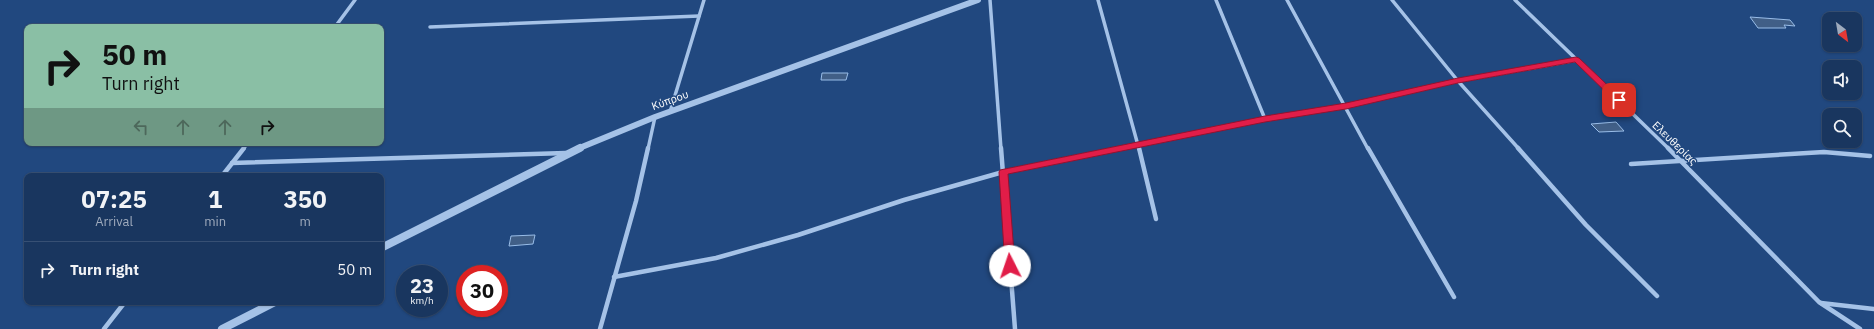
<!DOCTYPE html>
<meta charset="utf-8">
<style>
:root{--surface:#19365f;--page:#264168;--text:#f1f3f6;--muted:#9fabbd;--line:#375074}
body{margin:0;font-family:"IBM Plex Sans",sans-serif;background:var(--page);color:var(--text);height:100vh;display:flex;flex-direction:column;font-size:15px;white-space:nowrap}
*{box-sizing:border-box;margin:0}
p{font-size:13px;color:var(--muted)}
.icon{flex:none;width:22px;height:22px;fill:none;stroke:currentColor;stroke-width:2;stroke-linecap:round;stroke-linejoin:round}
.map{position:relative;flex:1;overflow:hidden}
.panel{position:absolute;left:24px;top:173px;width:360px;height:132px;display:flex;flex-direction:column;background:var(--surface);border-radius:8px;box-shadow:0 1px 3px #0004,0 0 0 1px var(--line)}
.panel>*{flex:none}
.banner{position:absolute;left:24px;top:24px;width:360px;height:122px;border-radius:8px;box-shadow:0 1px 3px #0004,0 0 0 1px var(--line);background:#8abfa5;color:#111;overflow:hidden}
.needle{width:26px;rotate:149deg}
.controls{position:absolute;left:1822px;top:12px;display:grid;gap:8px}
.controls a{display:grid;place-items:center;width:40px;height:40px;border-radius:8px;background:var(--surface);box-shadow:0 1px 3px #0004,0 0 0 1px var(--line);font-size:20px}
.speed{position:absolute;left:396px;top:265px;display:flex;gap:8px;font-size:20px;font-weight:700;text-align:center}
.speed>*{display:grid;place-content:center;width:52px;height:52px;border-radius:50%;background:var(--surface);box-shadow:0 1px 3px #0004,0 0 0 1px var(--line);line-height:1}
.speed small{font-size:10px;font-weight:400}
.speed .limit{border:6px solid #d22;background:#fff;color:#111}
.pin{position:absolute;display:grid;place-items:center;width:34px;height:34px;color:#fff;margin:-17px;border-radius:8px;box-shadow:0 2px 6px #0006}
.me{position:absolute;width:44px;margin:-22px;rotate:356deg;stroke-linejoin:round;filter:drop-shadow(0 0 3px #0008)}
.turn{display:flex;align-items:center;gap:14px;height:84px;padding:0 12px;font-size:18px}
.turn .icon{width:52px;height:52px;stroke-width:2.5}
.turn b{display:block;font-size:28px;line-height:34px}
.lanes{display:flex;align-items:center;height:38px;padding:0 12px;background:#0003;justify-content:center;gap:20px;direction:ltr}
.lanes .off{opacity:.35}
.eta{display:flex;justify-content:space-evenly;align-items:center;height:68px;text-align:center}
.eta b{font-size:24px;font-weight:700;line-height:28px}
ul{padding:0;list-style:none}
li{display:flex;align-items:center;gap:12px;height:56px;padding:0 12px;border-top:1px solid var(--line)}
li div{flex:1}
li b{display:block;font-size:15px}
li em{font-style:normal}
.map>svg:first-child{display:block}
.water{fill:#415f87;stroke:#99bde8}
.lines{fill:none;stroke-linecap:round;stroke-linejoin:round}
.minor-far1{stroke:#a5c2e7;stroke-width:3.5}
.minor{stroke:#a5c2e7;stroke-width:4.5}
.tertiary-far1{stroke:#a5c2e7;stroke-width:6}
.tertiary{stroke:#a5c2e7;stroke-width:8}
.route{fill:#e11d48;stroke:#92132f}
.labels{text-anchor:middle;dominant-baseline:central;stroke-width:3;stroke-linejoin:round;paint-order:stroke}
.street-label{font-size:11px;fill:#fff;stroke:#21487f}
</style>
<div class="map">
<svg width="1874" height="329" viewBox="0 0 1874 329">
<rect width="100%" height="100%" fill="#21487f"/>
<g class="water">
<polygon points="1750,17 1790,20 1795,26 1784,25 1786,28 1758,28"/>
<polygon points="822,73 848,73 846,80 821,80"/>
<polygon points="1616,122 1624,131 1599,132 1591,124"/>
<polygon points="535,235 533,244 509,246 511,236"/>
</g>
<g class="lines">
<g class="minor-far1">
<polyline points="990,0 1001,149"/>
<polyline points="1098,0 1139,149"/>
<polyline points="1216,0 1265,119"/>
<polyline points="1287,0 1368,149"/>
<polyline points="1392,0 1458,81 1519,149"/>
<polyline points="1515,0 1669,149"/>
<polyline points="335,27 355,0"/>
<polyline points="430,27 699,16"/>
<polyline points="670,112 704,0"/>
<polyline points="243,149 248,143"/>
<polyline points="648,149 655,117"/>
<polyline points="1116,149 1265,119 1346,106 1458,81 1577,60"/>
</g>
<g class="minor">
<polyline points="1001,148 1015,329"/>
<polyline points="1139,148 1156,219"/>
<polyline points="1368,148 1454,297"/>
<polyline points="1518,148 1586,225 1657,296"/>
<polyline points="1668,148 1819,302 1860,329"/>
<polyline points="232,163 566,153"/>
<polyline points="1631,164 1824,152 1870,156"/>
<polyline points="222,176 244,148"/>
<polyline points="614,277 716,258 798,235 904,200 1003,172 1121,148"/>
<polyline points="1821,303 1874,309"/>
<polyline points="104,329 125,302"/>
<polyline points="600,329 636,201 648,148"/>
</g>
<polyline class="tertiary-far1" points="577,149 655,117 978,0"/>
<g class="tertiary">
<polyline points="381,248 580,148"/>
<polyline points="222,329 275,302"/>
</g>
</g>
<polygon class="route" points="1576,57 1579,58 1622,99 1622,102 1616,102 1575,62 1458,83 1346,109 1265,122 1008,174 1015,266 1010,270 1005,266 999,172 1000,170 1265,116 1346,103 1458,78"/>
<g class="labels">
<g class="street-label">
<text transform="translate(670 100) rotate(-20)">Κύπρου</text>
<text transform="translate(1675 143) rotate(44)">Ελευθερίας</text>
</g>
</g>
</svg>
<div class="controls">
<a><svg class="needle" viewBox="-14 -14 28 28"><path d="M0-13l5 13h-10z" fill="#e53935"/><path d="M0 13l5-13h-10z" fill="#9fabbd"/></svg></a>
<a><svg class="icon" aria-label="sound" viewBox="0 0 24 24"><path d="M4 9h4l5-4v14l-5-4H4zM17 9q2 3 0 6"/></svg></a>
<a><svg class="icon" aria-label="search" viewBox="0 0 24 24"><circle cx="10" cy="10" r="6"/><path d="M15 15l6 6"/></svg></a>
</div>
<div class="speed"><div>23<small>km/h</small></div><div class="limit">30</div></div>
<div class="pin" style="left:1619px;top:100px;background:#d93025"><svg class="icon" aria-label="arrive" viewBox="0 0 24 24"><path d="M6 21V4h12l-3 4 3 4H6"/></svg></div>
<svg class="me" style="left:1010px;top:266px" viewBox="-20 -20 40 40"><circle r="19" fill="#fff"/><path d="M0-13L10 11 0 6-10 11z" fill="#e11d48"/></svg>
<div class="banner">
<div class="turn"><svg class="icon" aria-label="right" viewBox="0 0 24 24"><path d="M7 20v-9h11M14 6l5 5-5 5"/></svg><div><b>50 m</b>Turn right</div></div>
<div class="lanes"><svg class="icon off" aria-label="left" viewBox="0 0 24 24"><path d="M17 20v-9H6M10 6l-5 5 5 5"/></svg><svg class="icon off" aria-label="ahead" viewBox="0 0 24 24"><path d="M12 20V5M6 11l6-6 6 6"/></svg><svg class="icon off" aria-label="ahead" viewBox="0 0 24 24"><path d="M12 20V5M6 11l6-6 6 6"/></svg><svg class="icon" aria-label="right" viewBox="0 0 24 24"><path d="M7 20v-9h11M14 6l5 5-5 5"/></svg></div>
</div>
<section class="panel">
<div class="eta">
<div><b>07:25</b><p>Arrival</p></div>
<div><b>1</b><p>min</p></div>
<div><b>350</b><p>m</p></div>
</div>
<ul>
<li><svg class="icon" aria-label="right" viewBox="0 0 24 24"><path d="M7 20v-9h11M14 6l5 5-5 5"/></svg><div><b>Turn right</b></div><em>50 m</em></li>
</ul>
</section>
</div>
